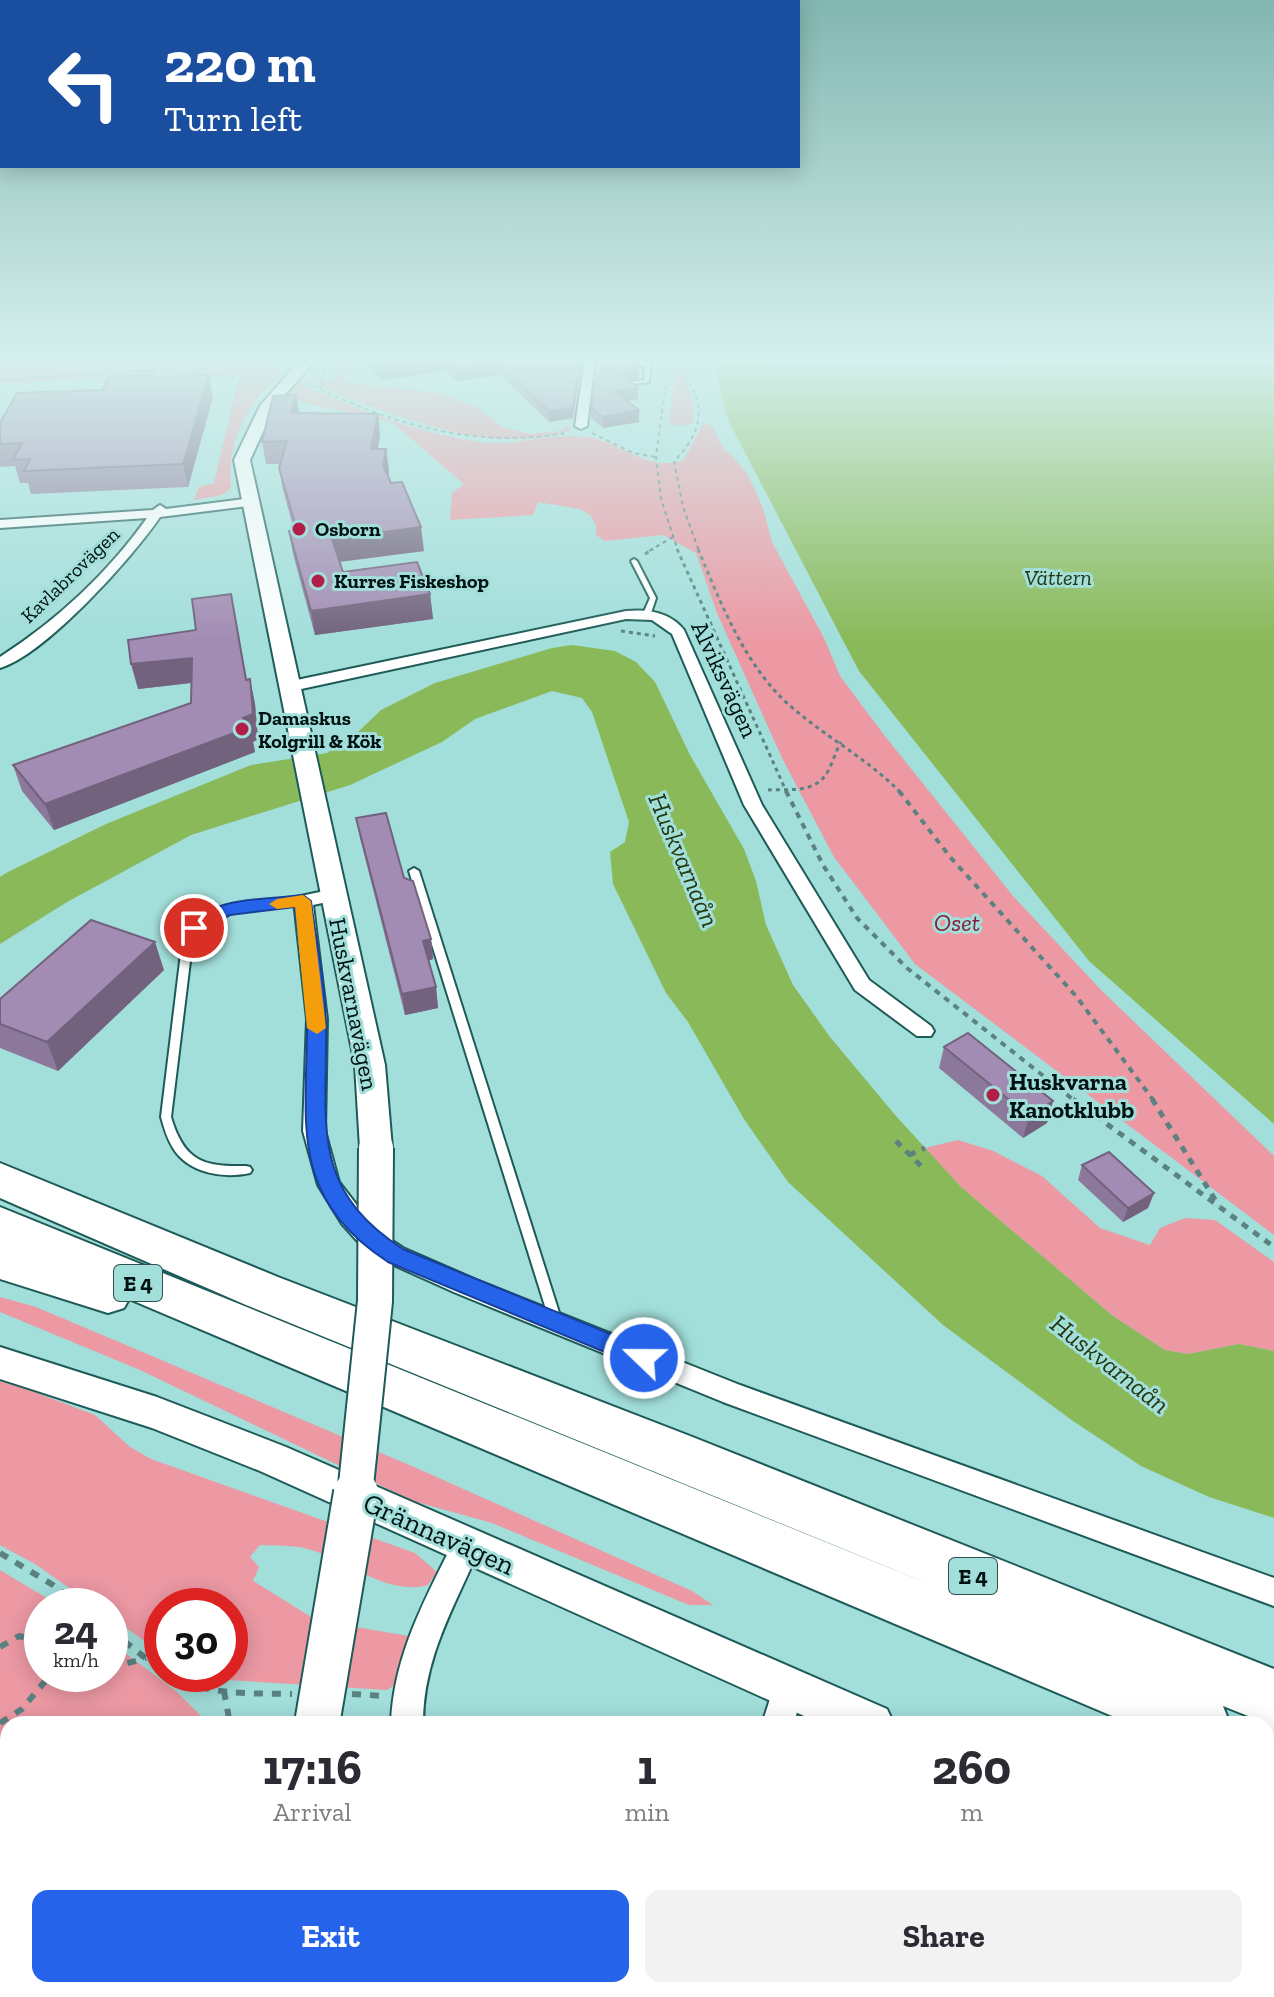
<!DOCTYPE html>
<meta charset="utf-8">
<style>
:root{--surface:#fff;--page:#f2f2f3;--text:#2b2b33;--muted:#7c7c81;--accent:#2563eb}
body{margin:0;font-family:"Zilla Slab",serif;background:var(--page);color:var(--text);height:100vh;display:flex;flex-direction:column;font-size:30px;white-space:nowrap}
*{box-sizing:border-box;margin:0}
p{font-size:26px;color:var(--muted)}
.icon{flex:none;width:44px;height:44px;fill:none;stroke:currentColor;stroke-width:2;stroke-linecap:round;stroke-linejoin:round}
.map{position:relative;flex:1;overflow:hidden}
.details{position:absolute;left:0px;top:1716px;width:1274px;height:282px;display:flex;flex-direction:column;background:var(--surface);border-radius:24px 24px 0 0;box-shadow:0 4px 20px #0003}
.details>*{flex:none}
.hud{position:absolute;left:0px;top:0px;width:800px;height:168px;box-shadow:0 4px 20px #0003;background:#1a4fa0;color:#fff;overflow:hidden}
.speed{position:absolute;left:24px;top:1588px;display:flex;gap:16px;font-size:40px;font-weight:700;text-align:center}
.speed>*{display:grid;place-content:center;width:104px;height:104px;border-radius:50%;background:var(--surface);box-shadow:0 4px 20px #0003;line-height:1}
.speed small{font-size:20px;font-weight:400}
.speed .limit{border:12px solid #d22;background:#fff;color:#111}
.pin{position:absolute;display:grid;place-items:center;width:68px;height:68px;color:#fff;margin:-34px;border:4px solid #fff;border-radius:50%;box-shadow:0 2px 8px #0007}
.me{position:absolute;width:88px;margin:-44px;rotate:292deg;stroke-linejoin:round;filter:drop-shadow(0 0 6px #0008)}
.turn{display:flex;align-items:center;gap:28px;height:168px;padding:0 32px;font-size:36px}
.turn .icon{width:104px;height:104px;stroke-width:2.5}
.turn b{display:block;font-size:56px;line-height:68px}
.eta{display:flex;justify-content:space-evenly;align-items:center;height:136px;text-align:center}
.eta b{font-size:48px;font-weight:700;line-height:56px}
.action{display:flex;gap:16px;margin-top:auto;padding:16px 32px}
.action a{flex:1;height:92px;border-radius:16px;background:var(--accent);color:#fff;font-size:32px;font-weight:700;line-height:92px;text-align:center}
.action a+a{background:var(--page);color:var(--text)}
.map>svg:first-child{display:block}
.green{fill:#ec99a4}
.water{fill:#89b959}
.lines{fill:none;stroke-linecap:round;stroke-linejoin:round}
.lane-casing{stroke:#1e5b58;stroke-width:4}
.street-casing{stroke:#1e5b58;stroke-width:4}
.secondary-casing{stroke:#1e5b58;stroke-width:4}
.highway-casing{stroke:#1e5b58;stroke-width:4}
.path-far4{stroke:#598280;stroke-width:2;stroke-dasharray:4 4;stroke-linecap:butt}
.path-far3{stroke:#598280;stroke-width:3;stroke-dasharray:4 4;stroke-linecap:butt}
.path-far2{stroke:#598280;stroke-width:4;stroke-dasharray:6 6;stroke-linecap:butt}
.path-far1{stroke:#598280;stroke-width:5;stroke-dasharray:7 7;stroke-linecap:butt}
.path{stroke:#598280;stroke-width:6;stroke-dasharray:9 9;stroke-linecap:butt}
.lane{fill:#fff;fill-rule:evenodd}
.street{fill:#fff;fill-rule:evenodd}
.secondary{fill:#fff;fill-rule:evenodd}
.highway{fill:#fff;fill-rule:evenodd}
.secondary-bridge-far1-casing{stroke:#1e5b58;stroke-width:38;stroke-linecap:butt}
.secondary-bridge-casing{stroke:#1e5b58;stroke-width:48;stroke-linecap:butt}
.secondary-bridge-far1{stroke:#fff;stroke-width:34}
.secondary-bridge{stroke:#fff;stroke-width:44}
.wall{fill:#8c789a}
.shaded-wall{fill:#72627d}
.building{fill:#a38cb3;stroke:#72627d;stroke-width:2}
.route{fill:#2563eb;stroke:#184099;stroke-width:2}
.slow{fill:#f59e0b}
.poi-dot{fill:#b11f49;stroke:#a2deda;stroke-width:3}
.labels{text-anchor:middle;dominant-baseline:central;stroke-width:6;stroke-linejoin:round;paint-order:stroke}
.far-poi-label{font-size:20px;font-weight:bold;fill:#001211;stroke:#a2deda;text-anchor:start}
.far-street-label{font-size:20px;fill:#001211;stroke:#a2deda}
.far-water-label{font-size:22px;font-style:italic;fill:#253810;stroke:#a2deda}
.shield{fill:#a2deda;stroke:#314f4d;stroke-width:2}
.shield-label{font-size:22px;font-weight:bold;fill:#001211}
.street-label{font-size:24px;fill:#001211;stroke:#a2deda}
.park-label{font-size:24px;font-style:italic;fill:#822038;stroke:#a2deda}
.poi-label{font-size:24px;font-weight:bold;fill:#001211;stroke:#a2deda;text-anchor:start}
.water-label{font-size:26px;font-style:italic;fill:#253810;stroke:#a2deda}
.near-street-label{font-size:28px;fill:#001211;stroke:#a2deda}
</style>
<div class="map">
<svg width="1274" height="1997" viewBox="0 0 1274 1997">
<rect width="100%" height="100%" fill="#a2deda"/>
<g class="green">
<path d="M0 361H267L283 374C276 381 266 387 260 395 238 421 227 455 231 488L222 495 194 500 199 487 214 483 239 377 169 373 0 384Z"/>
<path d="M320 361H323L314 372 315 382 335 378 340 367 333 366 331 361H351L344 377 350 383 440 393 478 408 502 427 530 434 561 431 566 426 571 430C504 454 429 427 365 404 346 397 326 391 308 381Z"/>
<path d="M676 368C691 380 693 404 694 421L688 425H669Z"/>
<path d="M296 382C309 386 322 394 335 399 381 418 432 436 482 442 517 446 551 433 586 437 622 441 645 473 684 460L704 422 712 426 725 452 730 453 748 475 763 508 772 542 824 638 840 676 884 735 1013 896 1102 991 1274 1156V1235L915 964 834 857 782 758 717 613 696 553 663 535 605 541 596 535V525L590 515 580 509 538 502 533 515 450 520 452 493 464 484 393 423 280 397Z"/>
<polygon points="958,1140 993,1151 1042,1176 1100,1228 1150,1245 1160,1228 1185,1218 1215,1220 1274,1262 1274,1351 1239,1344 1188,1354 1165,1350 1113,1316 961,1187 925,1148"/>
<polygon points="0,1297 36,1307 414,1467 692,1591 713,1605 689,1605 492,1523 413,1501 140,1370 0,1312"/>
<path d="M0 1379 95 1415 130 1447 151 1459 415 1553 437 1572 428 1585C385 1597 345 1557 304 1548 290 1545 274 1546 260 1545L250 1557 259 1567 253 1581 316 1620 408 1636 413 1651 401 1681 387 1690 228 1680 207 1674H230V1606H162V1653L110 1617V1606H95L35 1564 0 1545Z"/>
<polygon points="0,1570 60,1606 42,1606 42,1674 110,1674 110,1642 176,1691 209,1724 8,1724 8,1990 203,1990 200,1997 0,1997"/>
</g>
<g class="water">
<polygon points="713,361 1274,361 1274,1124 1089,961 859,671 728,420"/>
<polygon points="572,645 615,651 636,662 655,682 690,755 744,849 756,881 766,925 793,985 830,1037 896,1116 961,1187 1113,1316 1165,1350 1188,1354 1239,1344 1274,1351 1274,1518 1209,1497 1141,1466 1073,1421 943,1325 788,1182 744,1119 688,1022 666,993 613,884 610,852 625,842 629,822 592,712 582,698 552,691 475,719 442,742 350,785 191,835 67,902 0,944 0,877 6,873 106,824 251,765 327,753 358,732 381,710 435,683 552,648"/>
</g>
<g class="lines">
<defs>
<g id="lane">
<polygon points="645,361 651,361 649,382 623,385 623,383 644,380 645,366 622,366 620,363"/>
<polygon points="634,559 637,561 656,598 650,616 643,614 650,598 631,561"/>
<polygon points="414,868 419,871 562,1322 560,1326 556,1327 552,1326 550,1322 409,871"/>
<path d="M303 898 306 899 308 901 306 903C268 910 208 899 192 945L171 1117C184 1161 203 1167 246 1166L250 1167 252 1170 250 1173C223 1179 188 1173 173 1148 167 1138 164 1128 161 1117L182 945C184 939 186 933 190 928 213 898 269 901 303 898Z"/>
</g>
<g id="street">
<polygon points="595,361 587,426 581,429 575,426 584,365 554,365 549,362"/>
<path d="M252 498 256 499V505L160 517C133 557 45 655 0 668V657C56 621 108 573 147 518L0 528V520L153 510 160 505 166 509Z"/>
<path d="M626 611C648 609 670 612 684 630L762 805 869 980 931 1026 934 1031 931 1036H917L855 990 744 805 672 634 652 620 626 619 292 691 284 686 292 681Z"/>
<polygon points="334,889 341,891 343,895 341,899 313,905 327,1019 325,1131 339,1182 376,1230 403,1248 474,1279 740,1385 1274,1578 1274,1606 723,1402 456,1293 387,1262 360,1244 342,1224 318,1185 303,1131 307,1019 294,901 296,897"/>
<path d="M466 1533 476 1537 480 1547C455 1606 423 1657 423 1724H391C393 1656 426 1597 456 1537Z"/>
<polygon points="788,1673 799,1677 803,1688 794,1724 762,1724 777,1677"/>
<polygon points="1266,1947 1274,1949 1274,1983 1266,1981"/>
</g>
<g id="secondary">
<polygon points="299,361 315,361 275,406 250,460 385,1065 392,1148 387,1156 376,1160 365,1156 360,1148 355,1065 234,460 260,406"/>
<polygon points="0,1347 157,1397 286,1447 887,1709 894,1724 822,1724 260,1471 152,1428 0,1379"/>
<polygon points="1266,1871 1274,1874 1274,1922 1266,1919"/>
<polygon points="248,1990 298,1990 297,1997 247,1997"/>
</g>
<polygon id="highway" points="0,1163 278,1277 690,1436 1274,1669 1274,1784 1266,1781 1266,1724 1259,1724 1263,1722 1223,1706 1230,1724 1131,1724 129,1299 124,1308 108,1313 0,1279 0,1207 939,1588 246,1305 0,1198"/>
</defs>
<use href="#lane" class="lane-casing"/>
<use href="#street" class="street-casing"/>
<use href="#secondary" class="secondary-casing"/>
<use href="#highway" class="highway-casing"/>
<g class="path-far4">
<polyline points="273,361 282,368"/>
<polyline points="669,361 656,457 661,499 678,551"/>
<path d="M678 361C702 400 710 425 674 461L683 507 699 551"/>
<polyline points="0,380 149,370 269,380"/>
<path d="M306 383C392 424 471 449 567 433"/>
<polyline points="320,389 325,368"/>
<polyline points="592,433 633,453 656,457"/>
<polyline points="649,551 673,537"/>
</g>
<g class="path-far3">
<polyline points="677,549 787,793"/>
<path d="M698 549C722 606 747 671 795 710 829 739 869 760 901 793"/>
<polyline points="645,554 653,549"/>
<polyline points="621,631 655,636"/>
<path d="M768 790C786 789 811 793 824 777 831 769 835 752 841 742"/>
</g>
<g class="path-far2">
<polyline points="786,791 823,865 857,918 907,968 1075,1101"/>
<polyline points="899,791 951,858 1076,996 1154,1101"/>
</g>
<g class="path-far1">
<polyline points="1073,1099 1274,1247"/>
<polyline points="1152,1099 1219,1206"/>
<polyline points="896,1141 922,1167"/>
<polyline points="909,1155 925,1148"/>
</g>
<g class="path">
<polyline points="0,1553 53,1585 80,1606"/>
<polyline points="110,1630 162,1671"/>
<polyline points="0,1647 19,1636 42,1642"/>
<polyline points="110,1668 146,1658"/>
<path d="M167 1674C206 1696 249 1693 292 1694"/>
<polyline points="224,1691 230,1724"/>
<polyline points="352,1694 384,1696"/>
<polyline points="0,1723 22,1709 51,1674"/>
<polyline points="0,1853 8,1848"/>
<polyline points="209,1997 212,1990"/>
<polyline points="337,1997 339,1990"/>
</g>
<use href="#lane" class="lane"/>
<use href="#street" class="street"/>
<use href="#secondary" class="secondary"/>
<use href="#highway" class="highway"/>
<defs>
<polyline id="secondary-bridge-far1" points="355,1495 375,1301 376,1148"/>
<polyline id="secondary-bridge" points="317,1724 356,1493"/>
</defs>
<use href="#secondary-bridge-far1" class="secondary-bridge-far1-casing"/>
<use href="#secondary-bridge" class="secondary-bridge-casing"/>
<use href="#secondary-bridge-far1" class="secondary-bridge-far1"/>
<use href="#secondary-bridge" class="secondary-bridge"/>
</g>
<g class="wall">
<polygon points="369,361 580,361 581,368 573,418 549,422 500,375 456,381 446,371 381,380 370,368"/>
<polygon points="596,361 639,378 627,380 638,399 627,401 639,422 603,428 591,418 591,407"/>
<polygon points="156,377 213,397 188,487 31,494 28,483 20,483 15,466 0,467 0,423 103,390"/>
<polygon points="299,413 380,435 378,449 386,449 389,471 388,476 424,551 340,562 343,572 430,594 433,619 315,635 293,554 289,531 294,530 283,490 279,468 281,464 266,464 262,442"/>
<polygon points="231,594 247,680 250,679 255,704 258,739 253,742 255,752 54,830 22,791 13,765 191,703 192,683 138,689 196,630"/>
<polygon points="356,818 404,878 431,939 433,959 428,961 436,987 438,1008 405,1015 360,838"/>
<polygon points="164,970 58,1071 0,1048 0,999"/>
<polygon points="944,1047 1053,1101 1047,1123 1023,1138 939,1068"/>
<polygon points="1082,1165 1154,1193 1148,1208 1123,1222 1078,1180"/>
<polygon points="1008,1990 1266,1990 1274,1997 1008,1997"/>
</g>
<g class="shaded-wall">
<polygon points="440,361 446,361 446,371 381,380 379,370"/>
<polygon points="580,361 581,368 573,418 549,422 549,411"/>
<polygon points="500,365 500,375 456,381 456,371"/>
<polygon points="639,367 639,378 616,383 616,372"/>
<polygon points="209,375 213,397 188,487 183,464"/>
<polygon points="638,388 638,399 616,404 615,392"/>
<polygon points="296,395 300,416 291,413"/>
<polygon points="639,410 639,422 603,428 603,417"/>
<polygon points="378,414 380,435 374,471 371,449"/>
<polygon points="386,449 389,471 386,488 383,465"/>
<polygon points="421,527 424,551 336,562 332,539"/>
<polygon points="430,594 433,619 315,635 311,611"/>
<polygon points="192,658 198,682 138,689 131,664"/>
<polygon points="250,679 255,704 258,739 253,742 255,752 54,830 45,804 243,718"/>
<polygon points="431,939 433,959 425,962 423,941"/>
<polygon points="155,942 164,970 58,1071 47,1042"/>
<polygon points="436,987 438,1008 405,1015 402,994"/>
<polygon points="1053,1101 1047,1123 1023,1138 1029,1116"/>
<polygon points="1154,1193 1148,1208 1123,1222 1128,1208"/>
<polygon points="415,1990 425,1990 422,1997 417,1997"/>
</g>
<g class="building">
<polygon points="372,361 440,361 379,370"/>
<polygon points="446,361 580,361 573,408 549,411 500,365 456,371"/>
<polygon points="596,361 632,361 639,367 616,372 638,388 615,392 639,410 603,417 591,407"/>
<polygon points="155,375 154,377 209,375 183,464 24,471 30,459 13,460 22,443 0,444 0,423 17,393 103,390 108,377"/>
<polygon points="296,395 291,413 378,414 371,449 386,449 383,465 391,483 402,482 421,527 332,539 343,572 417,562 430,594 311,611 289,531 297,530 279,468 287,441 262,442 273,396"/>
<polygon points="231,594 246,680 250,679 253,714 243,718 250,727 45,804 13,765 191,703 192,658 131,664 128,640 196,630 192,599"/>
<polygon points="386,813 404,878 413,881 431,939 423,941 436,987 402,994 356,818"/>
<polygon points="91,920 155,942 47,1042 0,1024 0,999"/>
<polygon points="968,1033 1053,1101 1029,1116 944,1047"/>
<polygon points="1109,1152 1154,1193 1128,1208 1082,1165"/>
<polygon points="1266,1986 1274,1988 1274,1997 1019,1997 1020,1990 1266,1990"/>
<polygon points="345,1990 415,1990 414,1991 418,1997 343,1997"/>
</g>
<linearGradient id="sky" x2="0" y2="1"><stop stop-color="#82b6af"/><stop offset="0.56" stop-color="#d5f0ee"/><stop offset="1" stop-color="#d5f0ee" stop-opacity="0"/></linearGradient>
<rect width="1274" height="641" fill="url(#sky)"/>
<path class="route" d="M303 895 311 901C316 941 325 982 326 1022 328 1121 307 1187 403 1249L652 1351 656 1358 652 1365 644 1368 636 1365 388 1262C288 1196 307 1125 307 1023 308 985 299 945 295 907L230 915 194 934 185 928C211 896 265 900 303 895Z"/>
<polygon class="slow" points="303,895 311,901 326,1028 317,1034 307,1028 295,907 277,909 269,904 277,899"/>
<g class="poi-dot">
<circle cx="299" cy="529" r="8"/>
<circle cx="318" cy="581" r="8"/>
<circle cx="242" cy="729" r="8"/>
<circle cx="993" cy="1095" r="8"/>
</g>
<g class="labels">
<g class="far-poi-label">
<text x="315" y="529">Osborn</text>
<text x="334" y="581">Kurres Fiskeshop</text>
<text x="258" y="718">Damaskus<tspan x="258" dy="23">Kolgrill &amp; Kök</tspan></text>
</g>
<g class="far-street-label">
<text transform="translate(70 575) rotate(-44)">Kavlabrovägen</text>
</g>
<g class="far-water-label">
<text x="1058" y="577">Vättern</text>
</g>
<g class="shield">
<rect x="114" y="1265" width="48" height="36" rx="6"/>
<rect x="949" y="1558" width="48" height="36" rx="6"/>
</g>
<g class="shield-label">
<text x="138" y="1283">E 4</text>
<text x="973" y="1576">E 4</text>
</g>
<g class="street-label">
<text transform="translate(725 679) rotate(65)">Alviksvägen</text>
<text transform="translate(354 1004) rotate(79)">Huskvarnavägen</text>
</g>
<g class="park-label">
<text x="957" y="922">Oset</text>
</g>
<g class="poi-label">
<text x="1009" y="1081">Huskvarna<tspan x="1009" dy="28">Kanotklubb</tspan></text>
</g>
<g class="water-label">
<text transform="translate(684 860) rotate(67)">Huskvarnaån</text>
<text transform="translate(1110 1364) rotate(38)">Huskvarnaån</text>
</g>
<g class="near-street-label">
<text transform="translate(439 1534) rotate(24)">Grännavägen</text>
</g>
</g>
</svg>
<div class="speed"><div>24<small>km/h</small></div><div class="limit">30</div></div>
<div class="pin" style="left:194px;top:928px;background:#d93025"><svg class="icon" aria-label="arrive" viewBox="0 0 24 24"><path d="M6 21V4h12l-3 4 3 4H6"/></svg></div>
<svg class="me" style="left:644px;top:1358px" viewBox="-20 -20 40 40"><circle r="17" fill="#2563eb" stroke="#fff" stroke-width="3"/><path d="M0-11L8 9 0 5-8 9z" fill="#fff"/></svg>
<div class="hud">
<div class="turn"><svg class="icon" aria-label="left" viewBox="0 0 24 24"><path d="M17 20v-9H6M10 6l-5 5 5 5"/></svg><div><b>220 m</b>Turn left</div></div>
</div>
<section class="details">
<div class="eta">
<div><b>17:16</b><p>Arrival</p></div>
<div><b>1</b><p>min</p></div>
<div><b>260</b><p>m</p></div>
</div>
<div class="action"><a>Exit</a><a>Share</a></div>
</section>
</div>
